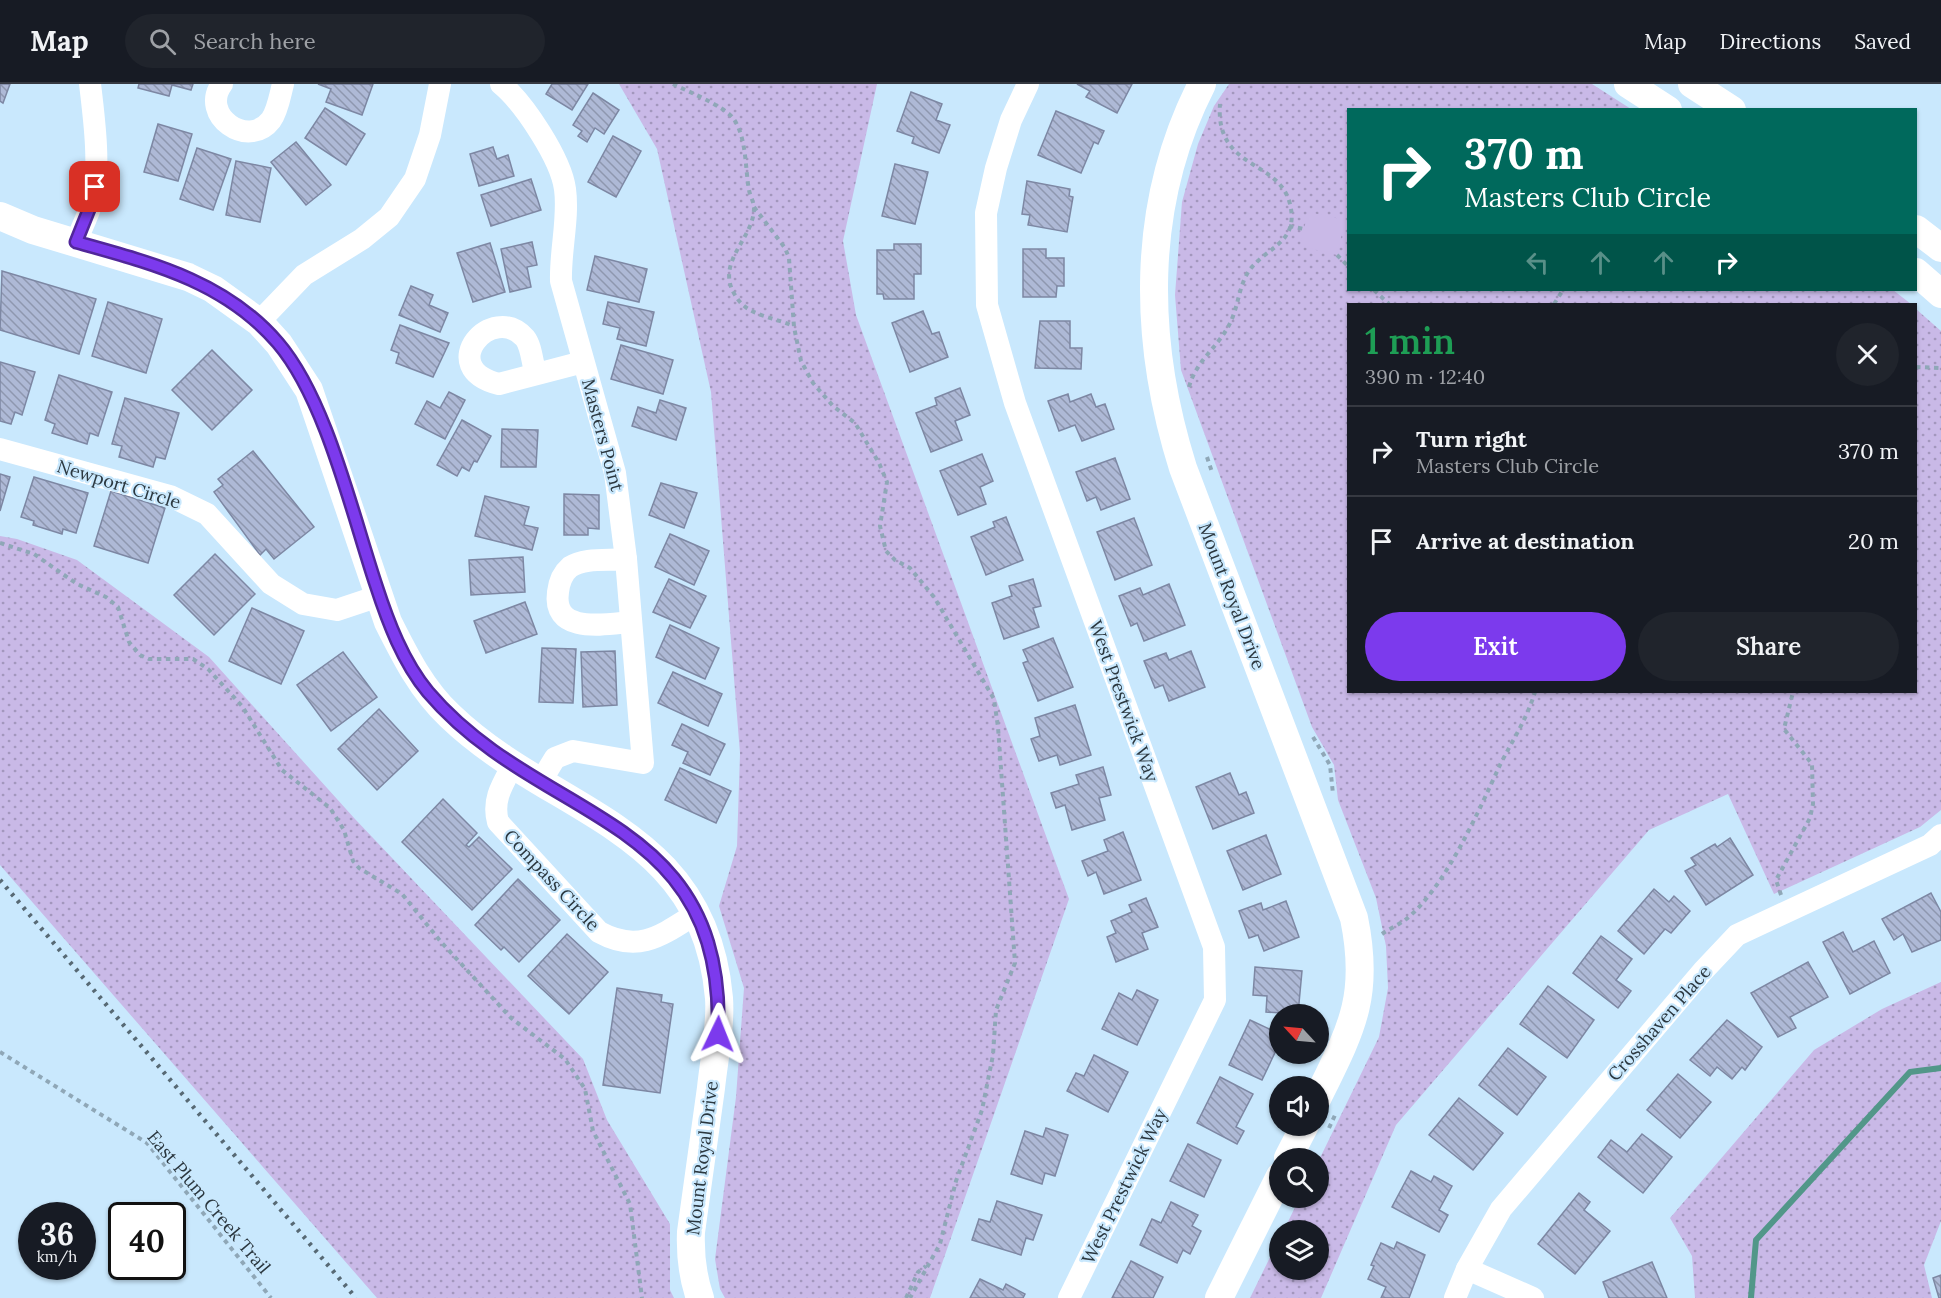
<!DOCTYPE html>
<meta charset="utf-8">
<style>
:root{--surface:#171b24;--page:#20242c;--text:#f1f3f6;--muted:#9ea1a6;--line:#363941;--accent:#7c3aed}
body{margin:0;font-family:Lora,serif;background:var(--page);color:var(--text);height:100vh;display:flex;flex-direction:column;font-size:22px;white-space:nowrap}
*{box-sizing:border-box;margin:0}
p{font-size:20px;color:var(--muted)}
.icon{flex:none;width:33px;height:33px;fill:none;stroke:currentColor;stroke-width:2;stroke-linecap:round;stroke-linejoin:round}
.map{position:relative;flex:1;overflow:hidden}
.side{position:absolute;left:1347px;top:219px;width:570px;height:390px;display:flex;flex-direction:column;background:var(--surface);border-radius:0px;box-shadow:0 2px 4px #0004}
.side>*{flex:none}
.top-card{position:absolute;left:1347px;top:24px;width:570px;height:183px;border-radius:0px;box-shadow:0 2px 4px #0004;background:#00695c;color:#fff;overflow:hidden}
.needle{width:39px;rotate:296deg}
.controls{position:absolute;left:1269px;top:920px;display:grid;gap:12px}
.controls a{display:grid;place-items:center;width:60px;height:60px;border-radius:50%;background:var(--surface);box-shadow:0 2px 4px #0004;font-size:30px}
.speed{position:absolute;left:18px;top:1118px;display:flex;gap:12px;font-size:30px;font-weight:700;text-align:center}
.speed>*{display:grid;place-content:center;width:78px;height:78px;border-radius:50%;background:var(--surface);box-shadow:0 2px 4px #0004;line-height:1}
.speed small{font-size:15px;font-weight:400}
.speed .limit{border:3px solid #111;border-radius:9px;background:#fff;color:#111}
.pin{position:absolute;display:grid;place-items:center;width:51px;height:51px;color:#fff;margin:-26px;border-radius:12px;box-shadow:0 3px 9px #0006}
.me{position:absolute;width:66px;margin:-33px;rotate:2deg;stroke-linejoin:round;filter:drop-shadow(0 0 4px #0008)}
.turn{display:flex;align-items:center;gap:21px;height:126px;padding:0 18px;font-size:27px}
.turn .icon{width:78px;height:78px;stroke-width:2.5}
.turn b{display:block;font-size:42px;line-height:51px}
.lanes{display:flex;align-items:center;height:57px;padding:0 18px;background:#0003;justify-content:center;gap:30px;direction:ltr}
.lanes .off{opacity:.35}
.round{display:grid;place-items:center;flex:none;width:63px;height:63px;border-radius:32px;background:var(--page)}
.headline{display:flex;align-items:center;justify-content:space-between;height:102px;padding:0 18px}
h1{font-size:36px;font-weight:600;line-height:45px;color:#1e9e55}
.action{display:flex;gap:12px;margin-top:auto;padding:12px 18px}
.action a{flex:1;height:69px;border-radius:36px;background:var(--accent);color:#fff;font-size:24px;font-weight:600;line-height:69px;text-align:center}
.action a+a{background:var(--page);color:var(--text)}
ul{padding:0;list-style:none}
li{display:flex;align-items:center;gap:18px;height:90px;padding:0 18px;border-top:2px solid var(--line)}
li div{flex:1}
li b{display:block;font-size:22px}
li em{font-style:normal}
header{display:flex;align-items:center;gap:36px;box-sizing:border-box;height:84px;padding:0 30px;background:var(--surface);border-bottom:2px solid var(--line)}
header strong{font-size:28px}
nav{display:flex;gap:33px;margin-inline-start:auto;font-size:21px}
.search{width:420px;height:54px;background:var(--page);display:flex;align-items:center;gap:15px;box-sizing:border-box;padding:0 21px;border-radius:33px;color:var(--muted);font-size:22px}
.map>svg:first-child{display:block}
.green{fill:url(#green-dots)}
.pitch{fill:#c9b9e7}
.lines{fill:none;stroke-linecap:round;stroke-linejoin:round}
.stream{stroke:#529789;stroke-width:6}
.building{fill:url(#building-back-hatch);stroke:#7d87a3;stroke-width:1.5}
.path{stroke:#8fa7b7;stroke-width:4;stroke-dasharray:4.5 4.5;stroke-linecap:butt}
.minor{stroke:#fff;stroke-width:22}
.tertiary{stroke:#fff;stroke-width:28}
.rail{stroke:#576974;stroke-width:4.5;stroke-dasharray:3 6;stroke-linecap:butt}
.route-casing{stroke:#51269a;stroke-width:15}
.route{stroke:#7c3aed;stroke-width:10}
.labels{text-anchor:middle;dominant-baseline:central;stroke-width:4.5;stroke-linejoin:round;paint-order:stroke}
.street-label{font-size:18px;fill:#2b373f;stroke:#c9e8fd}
</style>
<header>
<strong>Map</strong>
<div class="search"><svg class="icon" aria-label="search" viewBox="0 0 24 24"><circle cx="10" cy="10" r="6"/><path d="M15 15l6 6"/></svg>Search here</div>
<nav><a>Map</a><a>Directions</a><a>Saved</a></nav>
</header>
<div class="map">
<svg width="1941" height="1214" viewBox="0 0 1941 1214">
<defs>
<pattern id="green-dots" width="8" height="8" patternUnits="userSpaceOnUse" patternTransform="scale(1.5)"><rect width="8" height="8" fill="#c9b9e7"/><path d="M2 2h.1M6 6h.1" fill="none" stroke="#a397bd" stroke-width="1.8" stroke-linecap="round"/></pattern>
<pattern id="building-back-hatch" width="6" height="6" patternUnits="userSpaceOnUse" patternTransform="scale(1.5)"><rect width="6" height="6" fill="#aeb9d6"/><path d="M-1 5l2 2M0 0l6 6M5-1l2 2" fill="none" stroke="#8e97af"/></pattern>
</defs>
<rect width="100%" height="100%" fill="#c9e8fd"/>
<g class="green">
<polygon points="619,0 877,0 843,157 856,231 1069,815 930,1214 725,1214 720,1205 715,1175 736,1013 744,904 719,822 737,762 740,669 711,308 657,65"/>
<polygon points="1229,0 1592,0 1631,25 1348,26 1348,206 1893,206 1911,220 1348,220 1348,608 1916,608 1916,225 1941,247 1941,726 1920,743 1774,810 1728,710 1649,746 1396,1041 1321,1214 1250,1214 1279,1155 1280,1185 1318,1185 1318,1146 1284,1146 1300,1113 1318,1113 1319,1076 1379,953 1388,904 1386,862 1376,814 1338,716 1334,681 1312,643 1181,286 1175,211 1182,118 1198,60 1214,22"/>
<polygon points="0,452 17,455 77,476 209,573 355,735 583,975 607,1036 670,1140 670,1206 674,1214 377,1214 0,781"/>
<polygon points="1941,898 1941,1137 1924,1181 1932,1214 1695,1214 1692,1172 1670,1134 1814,966 1882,925"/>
</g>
<polygon class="pitch" points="1308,128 1345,136 1337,171 1300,162"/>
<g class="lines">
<polyline class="stream" points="1751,1214 1756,1156 1910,988 1941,984"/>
</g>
<g class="building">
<polygon points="0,0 10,0 3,19 0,17"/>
<polygon points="139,0 193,0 191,6 172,1 169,12 138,4"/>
<polygon points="318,0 373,0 362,31 326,18 331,5"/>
<polygon points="552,0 588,0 572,26 546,10"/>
<polygon points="1077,0 1132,0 1117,29 1086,13 1090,7"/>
<polygon points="911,8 942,20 936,36 950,41 939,69 912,59 914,53 897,47"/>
<polygon points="593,9 619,26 604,50 595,44 587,58 578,52 582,47 573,41"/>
<polygon points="325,24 365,50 346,81 305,54"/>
<polygon points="1056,27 1104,47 1098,60 1094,58 1081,89 1038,71"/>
<polygon points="158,40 192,50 178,97 144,88"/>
<polygon points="613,52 641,67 616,113 588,98"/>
<polygon points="296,58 331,101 306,121 271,78"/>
<polygon points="493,63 497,75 508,71 514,92 479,102 470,70"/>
<polygon points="197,64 231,75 213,126 180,115"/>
<polygon points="236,77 271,84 260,138 226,131"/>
<polygon points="895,80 928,88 915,140 882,132"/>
<polygon points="531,95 541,126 491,142 481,111"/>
<polygon points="1027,97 1070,105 1069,112 1073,113 1067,148 1028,141 1030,131 1022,130"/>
<polygon points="532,158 537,181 527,183 531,203 510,208 501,165"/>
<polygon points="490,159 505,208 473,218 457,169"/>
<polygon points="894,160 921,160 921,190 914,190 914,215 884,215 883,210 877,210 877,166 894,166"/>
<polygon points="1023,165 1046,165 1046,174 1064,174 1064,202 1057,202 1056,213 1023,213"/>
<polygon points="595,172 647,185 639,218 587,206"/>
<polygon points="2,187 96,215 79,270 0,246"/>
<polygon points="411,202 433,211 429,221 448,229 440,248 399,231"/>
<polygon points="108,218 162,235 146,289 92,272"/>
<polygon points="608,218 654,228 646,262 617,255 620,244 603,240"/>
<polygon points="923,227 932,250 939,248 948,273 910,288 892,239"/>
<polygon points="1040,237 1070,237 1070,264 1082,264 1081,285 1035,284"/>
<polygon points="400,241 449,259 433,293 396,279 399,269 391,266"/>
<polygon points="621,261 673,276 663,310 611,295"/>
<polygon points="212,266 252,306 212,346 172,306"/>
<polygon points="0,278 35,288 22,331 15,328 11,340 0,337"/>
<polygon points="59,291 112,308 98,352 90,349 87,360 52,349 55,340 45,336"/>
<polygon points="960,304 970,331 955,337 962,356 931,368 916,329 937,321 935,314"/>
<polygon points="449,308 465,316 445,355 415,340 427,317 440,324"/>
<polygon points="1068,310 1070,318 1091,310 1096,323 1105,320 1114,345 1082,357 1075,341 1059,347 1048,317"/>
<polygon points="125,314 179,329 165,375 156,373 153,383 119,373 122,362 112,360"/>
<polygon points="660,316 686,324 676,356 632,342 638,323 656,329"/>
<polygon points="462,336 491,352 477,378 474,377 469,387 462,383 457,392 437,381"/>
<polygon points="502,345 538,346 536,383 501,383"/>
<polygon points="253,367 314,443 274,475 266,465 260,471 214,408 223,401 218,395"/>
<polygon points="982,370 993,397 980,403 986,420 958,431 940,387"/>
<polygon points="1115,374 1130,415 1101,426 1096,413 1087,417 1076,388"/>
<polygon points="0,390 10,393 0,427"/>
<polygon points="34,393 88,409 76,449 63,445 62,450 33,441 34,437 21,433"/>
<polygon points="661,399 697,409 684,444 649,431"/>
<polygon points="111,407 165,424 148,479 94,462"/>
<polygon points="564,410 599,411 599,445 588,444 588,451 564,451"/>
<polygon points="485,412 529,423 524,441 538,444 532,466 475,452"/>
<polygon points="1006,433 1023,476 986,491 971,453 995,443 993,438"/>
<polygon points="1134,434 1152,481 1115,496 1097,448"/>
<polygon points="670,450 709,467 694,501 655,483"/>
<polygon points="215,470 255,510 214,551 174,511"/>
<polygon points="523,473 525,508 471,511 469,476"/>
<polygon points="669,495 706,512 690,544 653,528"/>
<polygon points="1033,495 1041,522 1033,524 1039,543 1004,555 992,519 1012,512 1009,502"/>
<polygon points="1169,500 1185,541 1144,557 1137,539 1131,542 1119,512 1140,504 1143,511"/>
<polygon points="525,518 537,550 486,569 474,537"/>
<polygon points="252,524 304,547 281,600 229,577"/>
<polygon points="670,541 719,564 705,595 656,573"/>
<polygon points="1053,554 1073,603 1038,617 1023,579 1028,577 1023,566"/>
<polygon points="542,564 576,565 573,619 539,618"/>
<polygon points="615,567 617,621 583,623 581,568"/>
<polygon points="1191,567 1205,603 1169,617 1163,601 1155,604 1144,577 1166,569 1169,576"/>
<polygon points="343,568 377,613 331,647 297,601"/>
<polygon points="673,588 722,610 708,642 658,619"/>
<polygon points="1075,621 1091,671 1060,681 1057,671 1039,677 1031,655 1040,652 1035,634"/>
<polygon points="379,625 418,667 377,706 338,665"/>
<polygon points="682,640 725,660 710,691 683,679 688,668 672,661"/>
<polygon points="1103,683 1111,711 1099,714 1105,736 1072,746 1065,721 1056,724 1051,709 1079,700 1076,691"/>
<polygon points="680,684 731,707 716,739 665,716"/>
<polygon points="1230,689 1239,711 1246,708 1254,729 1213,745 1196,703"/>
<polygon points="443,715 477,749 466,761 469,763 479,753 512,785 472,826 402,758"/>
<polygon points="1123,748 1141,796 1104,810 1096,788 1088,792 1082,777 1108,767 1104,756"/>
<polygon points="1266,751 1281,790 1243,806 1227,767"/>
<polygon points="1730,754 1753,791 1706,821 1685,787 1696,781 1691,774 1715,760 1717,763"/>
<polygon points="518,795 560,836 519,878 504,863 501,866 475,841"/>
<polygon points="1654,805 1669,818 1674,812 1690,827 1671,849 1665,845 1644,870 1618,847"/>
<polygon points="1931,809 1941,828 1941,856 1912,868 1903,850 1894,856 1882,835"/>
<polygon points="1146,814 1158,843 1142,849 1148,865 1116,878 1107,853 1116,849 1111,837 1132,828 1129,821"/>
<polygon points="1286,817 1299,853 1264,867 1258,851 1249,854 1239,827 1261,819 1263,826"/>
<polygon points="1843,848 1853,868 1874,857 1890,889 1850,910 1823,858"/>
<polygon points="567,850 608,888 569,930 528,892"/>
<polygon points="1601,852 1632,875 1616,896 1631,907 1618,924 1573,889"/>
<polygon points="1808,878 1828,913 1790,933 1796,944 1778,953 1751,909"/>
<polygon points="1255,883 1302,887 1298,930 1266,928 1267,912 1253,911"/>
<polygon points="1548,902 1594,936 1567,974 1520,940"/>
<polygon points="617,904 662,911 661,918 673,920 660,1009 603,1001"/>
<polygon points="1137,906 1158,916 1137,961 1102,945 1119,909 1132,916"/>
<polygon points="1250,936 1280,950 1280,958 1262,996 1229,981"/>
<polygon points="1727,936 1762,963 1745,986 1742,983 1732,995 1717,983 1710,992 1690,976"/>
<polygon points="1508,964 1546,993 1517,1031 1479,1001"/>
<polygon points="1094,971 1128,988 1108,1028 1067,1007 1076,989 1084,992"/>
<polygon points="1678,990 1711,1018 1680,1054 1647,1026"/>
<polygon points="1220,993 1253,1010 1236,1043 1244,1047 1237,1060 1197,1039"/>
<polygon points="1459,1014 1503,1049 1473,1086 1429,1051"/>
<polygon points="1046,1044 1068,1051 1055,1092 1045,1089 1042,1100 1011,1090 1025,1047 1043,1053"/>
<polygon points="1642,1050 1672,1073 1643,1109 1598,1073 1611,1056 1627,1068"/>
<polygon points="1188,1060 1221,1076 1204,1113 1170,1097"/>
<polygon points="1411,1087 1431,1098 1434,1092 1452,1102 1439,1126 1448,1131 1439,1148 1392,1123"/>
<polygon points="1579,1109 1590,1118 1584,1126 1610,1147 1575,1190 1538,1160"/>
<polygon points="997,1117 1042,1131 1033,1156 1026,1154 1021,1171 972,1156 979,1135 990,1138"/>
<polygon points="1171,1118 1198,1131 1192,1142 1201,1147 1190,1170 1183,1166 1177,1179 1140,1161 1152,1135 1161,1139"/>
<polygon points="1397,1158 1425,1171 1409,1214 1381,1214 1386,1203 1368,1195 1374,1182 1371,1181 1381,1159 1394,1165"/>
<polygon points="1131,1177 1163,1193 1153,1214 1112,1214"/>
<polygon points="1652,1178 1667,1214 1609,1214 1603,1198"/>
<polygon points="1941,1191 1941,1214 1939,1214 1933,1194"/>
<polygon points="980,1195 1003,1206 1006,1200 1025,1210 1023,1214 970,1214"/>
</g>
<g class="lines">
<g class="path">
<path d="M673 0C689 8 722 21 733 34 747 53 745 85 749 106 750 112 754 118 754 124 754 157 709 181 740 218 752 232 776 234 793 242"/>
<polyline points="754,123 785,164 789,174 794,243 801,277 813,299 833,322 855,339 879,379 887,398 880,442 886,467 895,476 910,484 934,513 994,615 998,643 1015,879 996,926 993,971 982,1026 956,1097 940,1160 910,1214"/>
<polyline points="1289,142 1304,145"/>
<polyline points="1337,171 1348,182"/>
<polyline points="1374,206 1389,220"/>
<polyline points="1554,220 1563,206"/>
<polyline points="1916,283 1941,284"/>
<path d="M1189 303C1196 276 1220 262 1231 237 1238 222 1239 204 1247 190 1263 163 1300 161 1290 120 1279 75 1215 86 1220 20"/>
<polyline points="1207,373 1212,388"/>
<polyline points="0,459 34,470 77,500 106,513 118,523 129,558 140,571 149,575 193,575 208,585 242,622 282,686 330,724 344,746 353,777 359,784 402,810 442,859 511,934 565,975 585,1005 593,1047 630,1120 642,1214"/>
<polyline points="1313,653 1330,681 1333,710"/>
<polyline points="1781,811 1776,796 1810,734 1813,720 1812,680 1784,645 1793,608"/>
<path d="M1382 850C1389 845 1398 841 1405 836 1445 805 1479 726 1500 681 1513 655 1526 637 1535 608"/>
<polyline points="0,968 147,1059 271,1214"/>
<polyline points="1329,1044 1336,1029"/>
<polyline points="906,1214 918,1188 926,1182"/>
</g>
<g class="minor">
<path d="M222 0C199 31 248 66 271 36 278 26 280 11 283 0"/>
<path d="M501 0C524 19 561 75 565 105 569 134 560 167 561 197L615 389 626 475 643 679 573 667 555 674 541 697"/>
<polyline points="1028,0 1011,36 996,84 986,129 987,221 1015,319 1214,863 1215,916 1069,1214"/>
<path d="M76 158C81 145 88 132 92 118 101 87 94 33 90 0"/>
<polyline points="259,238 304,191 362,155 389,133 415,95 430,51 440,0"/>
<path d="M536 290C532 280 532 263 525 254 492 217 434 284 499 300L583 278"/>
<polyline points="0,365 170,412 207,430 271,500 303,520 337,526 379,512"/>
<path d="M626 475C609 477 585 473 570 483 563 489 559 499 558 508 552 551 606 540 631 538"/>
<path d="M513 681C502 701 492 716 498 738L599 848C639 870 662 851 697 829"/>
<polyline points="1467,1185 1533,1214"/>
<polyline points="1455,1214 1467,1185 1501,1125 1703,887 1737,851 1930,761 1941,751"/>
</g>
<g class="tertiary">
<path d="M1202 0C1140 121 1143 257 1183 384L1354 834C1370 912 1352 944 1318 1013"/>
<polyline points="1628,0 1668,26"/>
<polyline points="1692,0 1732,26"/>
<path d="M0 132 33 146 188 193 213 205 259 238 279 260 309 306 388 538C405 572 422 606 450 632 553 731 704 741 719 914 721 943 714 975 711 1004 704 1052 698 1100 691 1148 690 1172 692 1191 700 1214"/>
<polyline points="1916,145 1941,164"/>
<polyline points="1916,188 1941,210"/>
<polyline points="1288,1074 1305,1041"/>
<polyline points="1219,1214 1280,1092"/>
</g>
<polyline class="rail" points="0,796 356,1214"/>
</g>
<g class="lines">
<defs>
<path id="route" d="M95 103 92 118 76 158C151 179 225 197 278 259 326 315 352 429 376 501 388 538 403 578 428 608 541 741 726 727 718 950"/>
</defs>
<use href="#route" class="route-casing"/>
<use href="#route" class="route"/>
</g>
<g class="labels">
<g class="street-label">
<text transform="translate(603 351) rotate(75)">Masters Point</text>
<text transform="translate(119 400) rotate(17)">Newport Circle</text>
<text transform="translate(1232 512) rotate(69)">Mount Royal Drive</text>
<text transform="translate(1124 617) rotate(70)">West Prestwick Way</text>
<text transform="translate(552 796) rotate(47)">Compass Circle</text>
<text transform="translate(1659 939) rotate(-49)">Crosshaven Place</text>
<text transform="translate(702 1074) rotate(-83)">Mount Royal Drive</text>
<text transform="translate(1124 1102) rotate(-64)">West Prestwick Way</text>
<text transform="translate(209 1118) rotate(50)">East Plum Creek Trail</text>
</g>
</g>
</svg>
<div class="controls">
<a><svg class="needle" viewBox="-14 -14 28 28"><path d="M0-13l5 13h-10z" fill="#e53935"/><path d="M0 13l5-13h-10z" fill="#9ea1a6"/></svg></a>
<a><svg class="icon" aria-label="sound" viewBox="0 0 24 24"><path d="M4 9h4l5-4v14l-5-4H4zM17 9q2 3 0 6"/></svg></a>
<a><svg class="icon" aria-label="search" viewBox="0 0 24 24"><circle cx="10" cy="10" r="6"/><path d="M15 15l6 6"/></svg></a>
<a><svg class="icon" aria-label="layers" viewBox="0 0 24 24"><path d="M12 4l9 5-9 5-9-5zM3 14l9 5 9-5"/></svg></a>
</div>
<div class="speed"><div>36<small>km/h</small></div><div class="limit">40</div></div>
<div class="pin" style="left:95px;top:103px;background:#d93025"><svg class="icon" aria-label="arrive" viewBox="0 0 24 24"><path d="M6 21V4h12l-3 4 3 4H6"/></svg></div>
<svg class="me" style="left:718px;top:950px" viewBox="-20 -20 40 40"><path d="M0-17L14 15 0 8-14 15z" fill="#7c3aed" stroke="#fff" stroke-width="4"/></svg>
<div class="top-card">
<div class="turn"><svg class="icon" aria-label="right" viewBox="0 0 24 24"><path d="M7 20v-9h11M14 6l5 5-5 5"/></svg><div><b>370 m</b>Masters Club Circle</div></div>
<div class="lanes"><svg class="icon off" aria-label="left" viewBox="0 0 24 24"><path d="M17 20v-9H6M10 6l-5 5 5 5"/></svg><svg class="icon off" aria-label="ahead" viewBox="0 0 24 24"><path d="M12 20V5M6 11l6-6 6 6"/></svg><svg class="icon off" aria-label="ahead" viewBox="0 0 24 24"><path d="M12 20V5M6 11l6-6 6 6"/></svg><svg class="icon" aria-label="right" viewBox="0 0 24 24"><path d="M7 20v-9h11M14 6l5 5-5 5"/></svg></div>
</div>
<section class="side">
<div class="headline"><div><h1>1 min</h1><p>390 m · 12:40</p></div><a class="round"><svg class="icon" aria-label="close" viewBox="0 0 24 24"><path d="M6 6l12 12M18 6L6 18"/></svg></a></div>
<ul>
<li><svg class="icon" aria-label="right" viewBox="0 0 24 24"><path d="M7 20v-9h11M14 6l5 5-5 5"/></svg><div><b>Turn right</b><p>Masters Club Circle</p></div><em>370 m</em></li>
<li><svg class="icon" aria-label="arrive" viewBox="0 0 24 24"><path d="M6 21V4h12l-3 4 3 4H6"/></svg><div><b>Arrive at destination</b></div><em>20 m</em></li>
</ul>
<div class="action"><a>Exit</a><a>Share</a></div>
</section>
</div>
